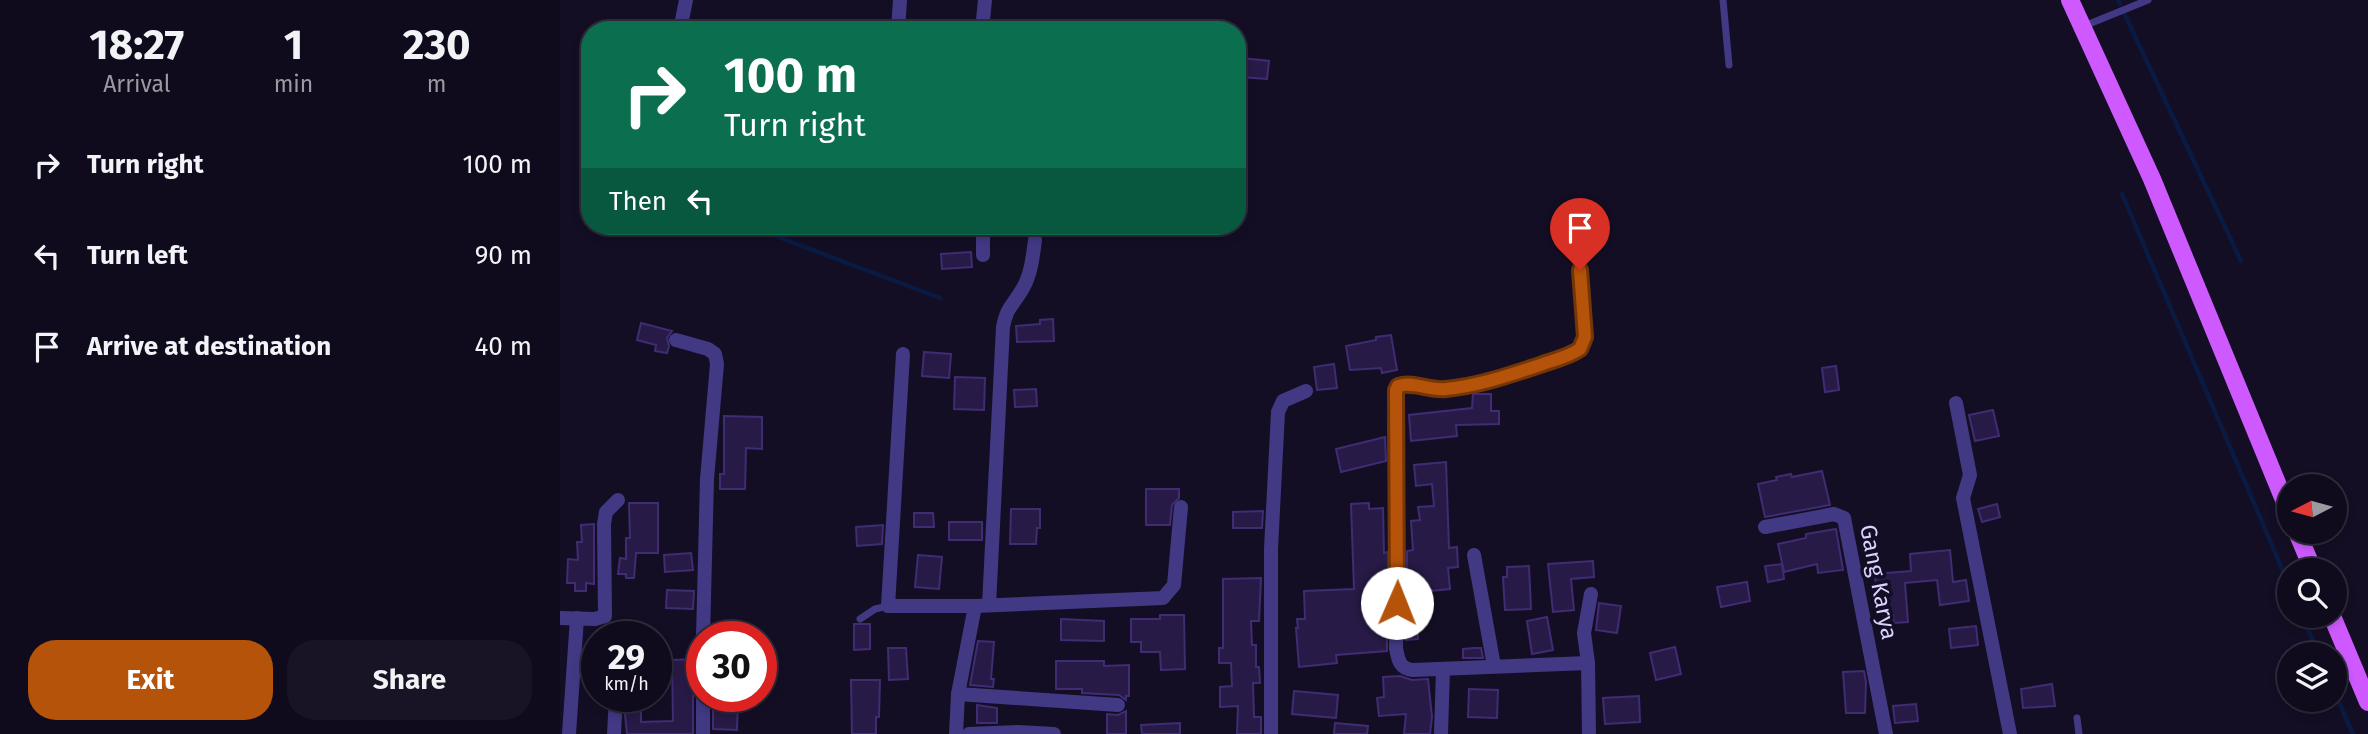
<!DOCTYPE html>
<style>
:root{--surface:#0f0a1c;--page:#181325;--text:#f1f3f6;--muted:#9b9aa3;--line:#2f2b3b;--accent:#b45309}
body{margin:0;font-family:"Fira Sans",sans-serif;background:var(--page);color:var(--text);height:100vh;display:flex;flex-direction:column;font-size:26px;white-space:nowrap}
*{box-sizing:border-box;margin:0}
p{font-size:23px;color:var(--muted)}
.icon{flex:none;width:38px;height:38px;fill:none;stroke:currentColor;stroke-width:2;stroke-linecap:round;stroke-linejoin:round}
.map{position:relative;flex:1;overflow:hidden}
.panel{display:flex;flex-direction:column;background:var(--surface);width:560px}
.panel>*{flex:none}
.guide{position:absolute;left:21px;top:21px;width:665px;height:214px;border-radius:28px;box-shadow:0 4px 10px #0003,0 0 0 2px var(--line);background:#0b6e4f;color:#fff;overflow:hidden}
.needle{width:46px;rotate:264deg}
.fabs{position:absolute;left:1717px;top:474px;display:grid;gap:14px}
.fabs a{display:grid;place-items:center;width:70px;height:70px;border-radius:50%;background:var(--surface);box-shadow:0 4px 10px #0003,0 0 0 2px var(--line);font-size:35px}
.speed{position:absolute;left:21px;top:621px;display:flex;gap:14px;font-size:35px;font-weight:700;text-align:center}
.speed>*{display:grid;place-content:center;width:91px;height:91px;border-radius:50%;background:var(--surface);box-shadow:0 4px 10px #0003,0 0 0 2px var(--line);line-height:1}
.speed small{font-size:18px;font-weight:400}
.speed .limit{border:10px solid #d22;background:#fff;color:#111}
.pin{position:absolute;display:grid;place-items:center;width:60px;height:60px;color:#fff;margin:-72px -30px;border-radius:50% 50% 50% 0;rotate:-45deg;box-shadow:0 0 7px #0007}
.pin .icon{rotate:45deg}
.me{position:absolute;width:77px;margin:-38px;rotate:1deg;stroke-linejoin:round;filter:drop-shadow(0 0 5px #0008)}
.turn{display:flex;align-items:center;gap:24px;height:147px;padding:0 28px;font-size:32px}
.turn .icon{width:91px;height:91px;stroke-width:2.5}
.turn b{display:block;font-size:49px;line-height:60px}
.then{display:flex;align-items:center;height:66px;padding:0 28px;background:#0003;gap:14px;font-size:26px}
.eta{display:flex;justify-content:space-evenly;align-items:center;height:119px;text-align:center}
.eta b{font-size:42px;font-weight:700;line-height:49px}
.action{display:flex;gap:14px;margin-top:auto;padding:14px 28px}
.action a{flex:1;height:80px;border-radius:28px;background:var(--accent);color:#fff;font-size:28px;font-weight:700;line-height:80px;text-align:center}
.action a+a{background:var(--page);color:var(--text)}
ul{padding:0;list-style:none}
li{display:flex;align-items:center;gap:21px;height:91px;padding:0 28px}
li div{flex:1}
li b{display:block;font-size:26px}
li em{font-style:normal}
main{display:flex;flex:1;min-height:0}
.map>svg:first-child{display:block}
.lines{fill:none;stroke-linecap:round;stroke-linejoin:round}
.stream{stroke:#091a43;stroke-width:4.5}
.building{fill:#271a46;stroke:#3f2c73;stroke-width:2}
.lane{stroke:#423985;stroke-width:7}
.street{stroke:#423985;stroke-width:14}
.primary{stroke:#ce5aff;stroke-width:18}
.route-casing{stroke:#753606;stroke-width:18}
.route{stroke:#b45309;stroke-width:12}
.labels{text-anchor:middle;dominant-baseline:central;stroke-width:7;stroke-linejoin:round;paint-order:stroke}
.street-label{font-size:23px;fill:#dbd3ff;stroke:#140e25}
</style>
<main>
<section class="panel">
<div class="eta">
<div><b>18:27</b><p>Arrival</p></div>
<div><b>1</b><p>min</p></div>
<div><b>230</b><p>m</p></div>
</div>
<ul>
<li><svg class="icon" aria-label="right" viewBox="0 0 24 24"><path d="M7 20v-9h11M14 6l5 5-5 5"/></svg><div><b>Turn right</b></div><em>100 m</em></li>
<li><svg class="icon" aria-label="left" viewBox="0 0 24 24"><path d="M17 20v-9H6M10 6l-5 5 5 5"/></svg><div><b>Turn left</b></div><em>90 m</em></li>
<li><svg class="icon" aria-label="arrive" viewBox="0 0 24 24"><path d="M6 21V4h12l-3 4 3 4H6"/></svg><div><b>Arrive at destination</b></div><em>40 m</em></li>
</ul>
<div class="action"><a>Exit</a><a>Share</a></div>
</section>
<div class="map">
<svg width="1808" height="734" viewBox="0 0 1808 734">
<rect width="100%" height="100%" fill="#140e25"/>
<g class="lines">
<g class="stream">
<polyline points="1558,0 1560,4"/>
<polyline points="1565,15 1681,261"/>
<polyline points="1562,194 1729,585"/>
<polyline points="189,226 380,298"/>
<polyline points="1742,616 1759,654"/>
<polyline points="1774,691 1793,734"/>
</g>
</g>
<g class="building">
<polygon points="682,58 709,61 707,79 680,77"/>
<polygon points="1018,215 1020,246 999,248 997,216"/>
<polygon points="411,252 412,267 382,269 381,254"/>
<polygon points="493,319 494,341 457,342 456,326 480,324 480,320"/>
<polygon points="81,323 112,331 107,338 109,346 107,353 95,351 96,345 77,340"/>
<polygon points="831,335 837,370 822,373 821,368 790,370 786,346 816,340 816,337"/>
<polygon points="364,352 391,354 389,378 362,376"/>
<polygon points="774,364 777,388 757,390 754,367"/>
<polygon points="1276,366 1279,390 1265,392 1262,368"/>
<polygon points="395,377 425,378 424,410 394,409"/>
<polygon points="476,389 477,406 455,407 454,390"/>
<polygon points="913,394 931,394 931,411 939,411 939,424 896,425 897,436 851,441 849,415 912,408"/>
<polygon points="1433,410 1439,436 1415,441 1409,415"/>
<polygon points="164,416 202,417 202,449 186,448 185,489 160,489 160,474 164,474"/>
<polygon points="825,437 826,461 781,472 776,449"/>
<polygon points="886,462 889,548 897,547 898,567 888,568 890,589 850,593 847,571 847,551 853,550 851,521 860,520 858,507 874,506 872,484 856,486 854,465"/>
<polygon points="1262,471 1270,505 1205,517 1198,484 1217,480 1216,477 1231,474 1232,477"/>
<polygon points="586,489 619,489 619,498 612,505 610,525 586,525"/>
<polygon points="69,503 98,503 98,553 76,553 74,578 66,578 66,574 58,574 60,558 66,559 66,538 70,538"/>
<polygon points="809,503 809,509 823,508 824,553 828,552 828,572 823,573 827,615 827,651 776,655 777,663 739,667 736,628 738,628 737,619 745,619 744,591 794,589 791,504"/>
<polygon points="1437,504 1440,517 1422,522 1418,509"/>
<polygon points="451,509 480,509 480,528 477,528 476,544 450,544"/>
<polygon points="703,511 702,528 673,528 673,512"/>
<polygon points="354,513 373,513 374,527 354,527"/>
<rect x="389" y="522" width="33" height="18"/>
<polygon points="34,524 34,584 26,583 26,591 15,591 15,583 7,583 8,559 18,560 17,542 22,542 21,525"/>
<polygon points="323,525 322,544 297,546 296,527"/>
<polygon points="1276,529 1283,570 1258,573 1257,564 1224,572 1218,544 1246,538 1246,534"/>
<polygon points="1390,550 1393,582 1406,580 1409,601 1380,605 1377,580 1345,583 1348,622 1334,623 1333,615 1318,615 1315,574 1351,571 1350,554"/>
<polygon points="131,553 133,570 105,572 104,555"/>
<polygon points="358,555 382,557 379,589 355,587"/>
<polygon points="1033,561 1034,577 1011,579 1014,610 993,612 988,564"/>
<polygon points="1222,564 1224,579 1208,582 1205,566"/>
<polygon points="969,566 971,609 945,610 943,577 947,577 947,567"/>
<polygon points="701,578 699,621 691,621 692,645 696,645 696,667 699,667 700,683 693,683 694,717 701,717 701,734 677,734 678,706 660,707 660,687 672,686 671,663 659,663 659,648 663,648 663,579"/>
<polygon points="1187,582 1190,601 1161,607 1157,587"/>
<polygon points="107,590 134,591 133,609 106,608"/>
<polygon points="1039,603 1061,606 1057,633 1036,630"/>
<polygon points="600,615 624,615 625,669 601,670 600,652 581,652 581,642 571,642 571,619 600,619"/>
<polygon points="987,617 993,650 972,654 967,621"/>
<polygon points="501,619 544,621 544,641 501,640"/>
<polygon points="294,624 310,624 310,649 294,650"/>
<polygon points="846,625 857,625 858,639 846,640"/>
<polygon points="1416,626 1418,645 1391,648 1389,629"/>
<polygon points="418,641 434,642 431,679 434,679 433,687 410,685"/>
<polygon points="1115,647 1121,674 1096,680 1090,653"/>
<polygon points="328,648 346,648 348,679 329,680"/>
<polygon points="914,648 921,648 923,658 903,658 903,649"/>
<polygon points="137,659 139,688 133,696 133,734 67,734 65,715 66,696 81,696 81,722 113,721 112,660"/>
<polygon points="496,661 544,661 544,666 569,665 569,696 566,696 566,700 559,695 522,693 522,689 496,689"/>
<polygon points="1304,671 1306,682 1305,713 1286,713 1283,672"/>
<polygon points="840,676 852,680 868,679 872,717 870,734 844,734 846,714 819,716 817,698 824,697 823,677"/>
<polygon points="291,680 320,680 319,717 316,717 316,734 292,734"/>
<polygon points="1492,684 1495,706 1463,708 1461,689"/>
<polygon points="909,689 938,690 937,718 908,717"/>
<polygon points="734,691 778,695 776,718 732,714"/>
<polygon points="153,696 178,696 177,730 153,729"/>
<polygon points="1079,696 1080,722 1045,724 1043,698"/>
<polygon points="1356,704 1358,721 1335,723 1333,706"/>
<polygon points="417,705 437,708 437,723 417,723"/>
<polygon points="566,711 566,734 547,734 547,714 558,715"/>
<polygon points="620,723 620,734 582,734 581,725"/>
<polygon points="775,723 808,726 807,734 774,734"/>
</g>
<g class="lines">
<g class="lane">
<polyline points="1163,0 1169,65"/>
<polyline points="1524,26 1588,0"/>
<polyline points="300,619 315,609 328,606"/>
<polyline points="1517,718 1519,734"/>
</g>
<g class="street">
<polyline points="120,30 126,0"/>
<polyline points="338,30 340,0"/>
<polyline points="422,30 425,0"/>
<polyline points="423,226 423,255"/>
<path d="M1020 270 1025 337 1024 345 1014 354C973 367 930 384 887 389 870 391 855 381 838 386L836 390 834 428 838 535 836 648C838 660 840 669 853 670L1028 663"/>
<polyline points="116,340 148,349 155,354 157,364 147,479 143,637"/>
<polyline points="343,354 328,606 415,606 603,598 614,585 621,507"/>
<polyline points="1396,403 1410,475 1403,498 1450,734"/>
<polyline points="1205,527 1274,514 1284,518 1326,734"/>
<polyline points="914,555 934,666"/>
<path d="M429 605 443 327C447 306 453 306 463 288 471 274 473 256 475 240"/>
<polyline points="0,618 35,619 45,616 44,524 46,512 58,500"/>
<polyline points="398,694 558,705"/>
<polyline points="143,696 143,734"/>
<polyline points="9,734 17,618"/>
<polyline points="54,734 56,696"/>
<polyline points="396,734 398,694 415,606"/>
<polyline points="409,734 458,732 494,734"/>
<polyline points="711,734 711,549 718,412 723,401 746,391"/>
<polyline points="881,734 883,669"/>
<polyline points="1029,734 1028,663 1024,633 1031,594"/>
</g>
<g class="primary">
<polyline points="1510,0 1592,179 1729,512"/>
<polyline points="1737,532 1753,570"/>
<polyline points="1772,616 1808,702"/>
</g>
</g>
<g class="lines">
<defs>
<path id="route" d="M837 603 836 390 838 386C854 381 869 391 886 389 918 386 950 375 980 365 994 360 1008 357 1020 349L1025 337 1020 270"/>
</defs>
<use href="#route" class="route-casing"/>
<use href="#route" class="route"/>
</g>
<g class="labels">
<g class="street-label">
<text transform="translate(1319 582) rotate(79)">Gang Karya</text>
</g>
</g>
</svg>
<div class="fabs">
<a><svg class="needle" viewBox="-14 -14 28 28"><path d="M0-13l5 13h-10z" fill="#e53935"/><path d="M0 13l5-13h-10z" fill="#9b9aa3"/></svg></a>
<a><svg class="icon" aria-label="search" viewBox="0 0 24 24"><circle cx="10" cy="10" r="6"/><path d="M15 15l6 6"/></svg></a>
<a><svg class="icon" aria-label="layers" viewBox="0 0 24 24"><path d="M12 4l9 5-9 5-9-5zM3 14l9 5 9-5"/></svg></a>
</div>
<div class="speed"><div>29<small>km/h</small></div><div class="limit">30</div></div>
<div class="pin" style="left:1020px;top:270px;background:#d93025"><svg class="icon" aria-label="arrive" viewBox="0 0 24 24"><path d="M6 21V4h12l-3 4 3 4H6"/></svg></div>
<svg class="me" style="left:837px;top:603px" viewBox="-20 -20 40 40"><circle r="19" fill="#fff"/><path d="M0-13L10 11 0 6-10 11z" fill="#b45309"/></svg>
<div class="guide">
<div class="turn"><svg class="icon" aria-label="right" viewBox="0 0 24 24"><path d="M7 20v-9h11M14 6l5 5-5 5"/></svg><div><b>100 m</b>Turn right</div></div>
<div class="then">Then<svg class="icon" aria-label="left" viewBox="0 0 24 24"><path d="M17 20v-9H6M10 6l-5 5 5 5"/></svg></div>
</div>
</div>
</main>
